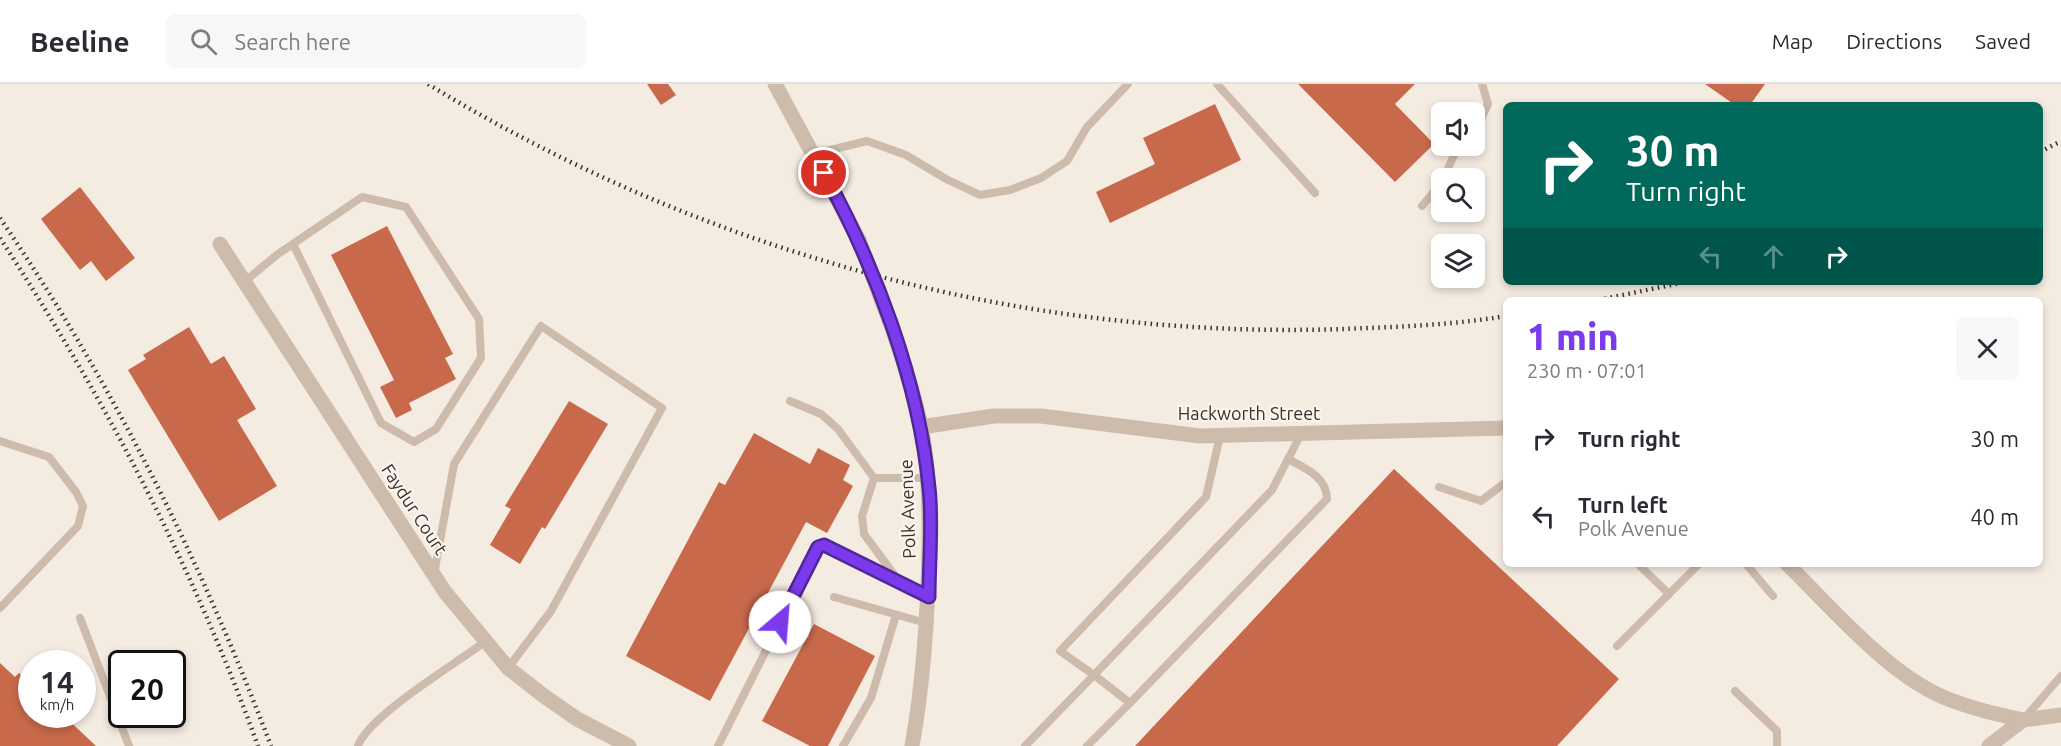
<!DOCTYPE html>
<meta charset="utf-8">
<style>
:root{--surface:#fff;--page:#f7f7f7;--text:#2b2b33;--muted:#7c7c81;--line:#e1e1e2;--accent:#7c3aed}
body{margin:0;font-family:Ubuntu,sans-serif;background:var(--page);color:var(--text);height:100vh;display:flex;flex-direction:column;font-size:22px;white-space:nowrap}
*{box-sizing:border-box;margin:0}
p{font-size:20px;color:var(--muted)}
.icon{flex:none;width:33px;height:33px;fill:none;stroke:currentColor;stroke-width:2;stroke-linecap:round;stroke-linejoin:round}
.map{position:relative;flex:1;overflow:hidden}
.sheet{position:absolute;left:1503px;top:213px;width:540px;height:270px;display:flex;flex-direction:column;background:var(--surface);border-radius:9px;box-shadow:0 3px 9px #0003}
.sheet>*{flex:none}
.guide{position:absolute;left:1503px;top:18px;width:540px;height:183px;border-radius:9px;box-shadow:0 3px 9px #0003;background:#00695c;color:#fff;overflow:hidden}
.fabs{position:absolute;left:1431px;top:18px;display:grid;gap:12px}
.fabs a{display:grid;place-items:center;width:54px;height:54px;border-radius:9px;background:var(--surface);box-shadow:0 3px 9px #0003;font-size:30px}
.speed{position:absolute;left:18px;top:566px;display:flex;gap:12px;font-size:30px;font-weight:700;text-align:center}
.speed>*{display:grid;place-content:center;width:78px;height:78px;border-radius:50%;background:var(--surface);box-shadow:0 3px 9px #0003;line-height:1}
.speed small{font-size:15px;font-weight:400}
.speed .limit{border:3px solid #111;border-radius:9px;background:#fff;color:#111}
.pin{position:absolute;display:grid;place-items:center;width:51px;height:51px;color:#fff;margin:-26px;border:3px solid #fff;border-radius:50%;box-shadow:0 2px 6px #0007}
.me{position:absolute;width:66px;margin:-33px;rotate:27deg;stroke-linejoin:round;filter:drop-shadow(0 0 4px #0008)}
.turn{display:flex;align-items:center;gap:21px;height:126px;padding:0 24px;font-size:27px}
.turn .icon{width:78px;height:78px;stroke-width:2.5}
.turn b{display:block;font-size:42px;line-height:51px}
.lanes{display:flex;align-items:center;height:57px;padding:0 24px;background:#0003;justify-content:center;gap:30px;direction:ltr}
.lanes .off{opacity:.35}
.round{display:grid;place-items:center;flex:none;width:63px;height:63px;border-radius:9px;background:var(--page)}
.headline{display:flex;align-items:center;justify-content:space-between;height:102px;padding:0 24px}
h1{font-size:36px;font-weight:800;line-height:45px;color:var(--accent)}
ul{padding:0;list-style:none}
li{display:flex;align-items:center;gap:18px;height:78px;padding:0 24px}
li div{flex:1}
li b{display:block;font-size:22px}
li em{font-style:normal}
header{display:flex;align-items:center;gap:36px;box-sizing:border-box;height:84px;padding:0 30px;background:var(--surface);border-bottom:2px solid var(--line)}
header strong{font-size:28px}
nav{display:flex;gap:33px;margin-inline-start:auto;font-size:21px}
.search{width:420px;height:54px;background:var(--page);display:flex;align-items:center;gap:15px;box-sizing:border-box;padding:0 21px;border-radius:9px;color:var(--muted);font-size:22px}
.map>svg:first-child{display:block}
.building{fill:#c8694b}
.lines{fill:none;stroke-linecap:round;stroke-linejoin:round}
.service{stroke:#cdbbac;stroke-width:8}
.minor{stroke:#cdbbac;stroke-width:15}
.rail{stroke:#3b302b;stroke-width:4.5;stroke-dasharray:1.5 4.5;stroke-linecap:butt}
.minor-bridge{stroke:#cdbbac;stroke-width:15}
.route-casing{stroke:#51269a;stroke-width:15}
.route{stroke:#7c3aed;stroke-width:10}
.labels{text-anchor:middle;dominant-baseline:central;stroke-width:4.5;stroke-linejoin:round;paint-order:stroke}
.street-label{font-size:18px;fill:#3b302b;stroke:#fbf5ee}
</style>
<header>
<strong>Beeline</strong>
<div class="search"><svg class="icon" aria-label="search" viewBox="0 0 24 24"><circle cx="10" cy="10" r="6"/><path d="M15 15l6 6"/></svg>Search here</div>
<nav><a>Map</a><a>Directions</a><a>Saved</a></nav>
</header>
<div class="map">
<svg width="2061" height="662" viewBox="0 0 2061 662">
<rect width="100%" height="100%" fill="#f4ebe1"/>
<g class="building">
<polygon points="647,0 668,0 676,11 661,21"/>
<polygon points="1298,0 1415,0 1395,20 1434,60 1395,98"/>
<polygon points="1705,0 1765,0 1750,21 1735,21"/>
<polygon points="1215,20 1241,76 1110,139 1096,108 1155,80 1143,54"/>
<polygon points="80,103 135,174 106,197 91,177 80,186 41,135"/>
<polygon points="387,142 453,270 445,274 456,295 409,319 412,326 396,334 380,303 394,296 331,171"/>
<polygon points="189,243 211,280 224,272 256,325 237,336 277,402 219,437 128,286 146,275 143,271"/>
<polygon points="569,317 608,340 545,445 542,443 520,480 490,461 511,425 505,422"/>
<polygon points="754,349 810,380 818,364 850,381 843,396 853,402 827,449 806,438 710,617 626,572 719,398 725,401"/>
<polygon points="1394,385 1619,595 1557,662 1135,662"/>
<polygon points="814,540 875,572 828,662 810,662 762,637"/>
<polygon points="0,579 15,593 19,589 32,601 32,630 62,630 96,662 0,662"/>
</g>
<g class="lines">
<g class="service">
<polyline points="1217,0 1315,109"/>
<polyline points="1474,50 1488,20 1482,0"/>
<polyline points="814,70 867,57 906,71 946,95 980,111 1010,106 1041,94 1067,77 1087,43 1128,0"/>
<polyline points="1444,94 1454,71 1463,62"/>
<polyline points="1422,122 1442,98"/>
<polyline points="244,198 278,170 362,113 406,123 479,235 481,274 436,345 414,358 381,339 293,160"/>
<polyline points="790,317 821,330 838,345 874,394"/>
<polyline points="1220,352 1206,413 1060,567 1094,591 1272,406 1301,350"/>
<polyline points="0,357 49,373 76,408 83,422 78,442 0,524"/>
<polyline points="1439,403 1481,417 1506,398"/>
<polyline points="1638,480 1669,510"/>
<polyline points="1746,480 1773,512"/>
<polyline points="434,490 454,380 541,242 662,324 551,527 508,584"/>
<polyline points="898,496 864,450 862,432 874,394 928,394"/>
<polyline points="834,513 926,539"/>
<polyline points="80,534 129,662"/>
<polyline points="1617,562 1699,480"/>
<polyline points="1735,607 1777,647 1777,662"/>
<polyline points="2023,636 2061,592"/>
<path d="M358 662C368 632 457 579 486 557"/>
<polyline points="718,662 818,463 824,461 929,513"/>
<polyline points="843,662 871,614 896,531"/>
<path d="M1025 662 1094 591 1130 619 1327 415C1327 393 1305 384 1288 375"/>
<polyline points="1087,662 1130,619"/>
</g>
<g class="minor">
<polyline points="775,0 859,156"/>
<polyline points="220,160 445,508 508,584 544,612 577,635 629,662"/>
<path d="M891 241C902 274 914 308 921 342 929 382 929 421 929 461 928 528 924 596 912 662"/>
<polyline points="921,343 994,332 1041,332 1200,352 1506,344"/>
<path d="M1787 480C1832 524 1886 588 1943 613 1969 624 1996 630 2023 636"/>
<polyline points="1989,662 2023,636 2061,631"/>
</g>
<g class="rail">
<path d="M428 0C701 167 1022 256 1343 245 1397 243 1453 241 1506 232"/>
<polyline points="2040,68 2061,57"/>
<path d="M0 134C112 298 201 477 271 662"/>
<path d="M0 154C104 313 193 482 258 662"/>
<polyline points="1599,216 1685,198"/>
</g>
<polyline class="minor-bridge" points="859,156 891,241"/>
</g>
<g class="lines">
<defs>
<path id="route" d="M780 538 818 463 824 461 929 513C929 479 933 437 929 404 919 297 875 182 824 89"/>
</defs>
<use href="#route" class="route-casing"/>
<use href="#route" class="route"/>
</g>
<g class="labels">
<g class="street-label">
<text x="1249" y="329">Hackworth Street</text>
<text transform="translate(415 425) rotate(57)">Faydur Court</text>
<text transform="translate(907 425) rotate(-92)">Polk Avenue</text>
</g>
</g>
</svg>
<div class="fabs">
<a><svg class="icon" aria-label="sound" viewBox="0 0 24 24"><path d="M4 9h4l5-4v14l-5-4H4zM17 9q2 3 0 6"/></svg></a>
<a><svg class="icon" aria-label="search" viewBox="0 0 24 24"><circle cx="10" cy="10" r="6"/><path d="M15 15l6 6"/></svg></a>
<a><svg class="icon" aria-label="layers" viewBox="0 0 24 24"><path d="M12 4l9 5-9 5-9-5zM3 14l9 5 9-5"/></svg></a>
</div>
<div class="speed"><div>14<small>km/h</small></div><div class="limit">20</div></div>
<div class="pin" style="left:824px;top:89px;background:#d93025"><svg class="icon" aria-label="arrive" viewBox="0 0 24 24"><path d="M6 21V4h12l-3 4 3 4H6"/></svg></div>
<svg class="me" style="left:780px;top:538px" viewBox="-20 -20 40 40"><circle r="19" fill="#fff"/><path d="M0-13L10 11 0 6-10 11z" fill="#7c3aed"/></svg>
<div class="guide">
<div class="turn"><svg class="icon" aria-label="right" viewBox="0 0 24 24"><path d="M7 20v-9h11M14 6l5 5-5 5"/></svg><div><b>30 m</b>Turn right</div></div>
<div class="lanes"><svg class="icon off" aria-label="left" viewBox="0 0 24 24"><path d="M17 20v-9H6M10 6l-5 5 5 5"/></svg><svg class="icon off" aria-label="ahead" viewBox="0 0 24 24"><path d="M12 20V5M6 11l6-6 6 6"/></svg><svg class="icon" aria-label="right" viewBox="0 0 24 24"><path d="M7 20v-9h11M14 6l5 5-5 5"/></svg></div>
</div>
<section class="sheet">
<div class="headline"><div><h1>1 min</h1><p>230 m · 07:01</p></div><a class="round"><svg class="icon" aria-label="close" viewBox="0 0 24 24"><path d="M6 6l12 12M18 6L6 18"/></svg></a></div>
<ul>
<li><svg class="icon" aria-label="right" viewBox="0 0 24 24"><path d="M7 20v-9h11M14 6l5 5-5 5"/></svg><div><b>Turn right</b></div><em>30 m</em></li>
<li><svg class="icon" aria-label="left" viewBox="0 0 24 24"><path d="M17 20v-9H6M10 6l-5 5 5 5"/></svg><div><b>Turn left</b><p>Polk Avenue</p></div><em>40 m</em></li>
</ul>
</section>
</div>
